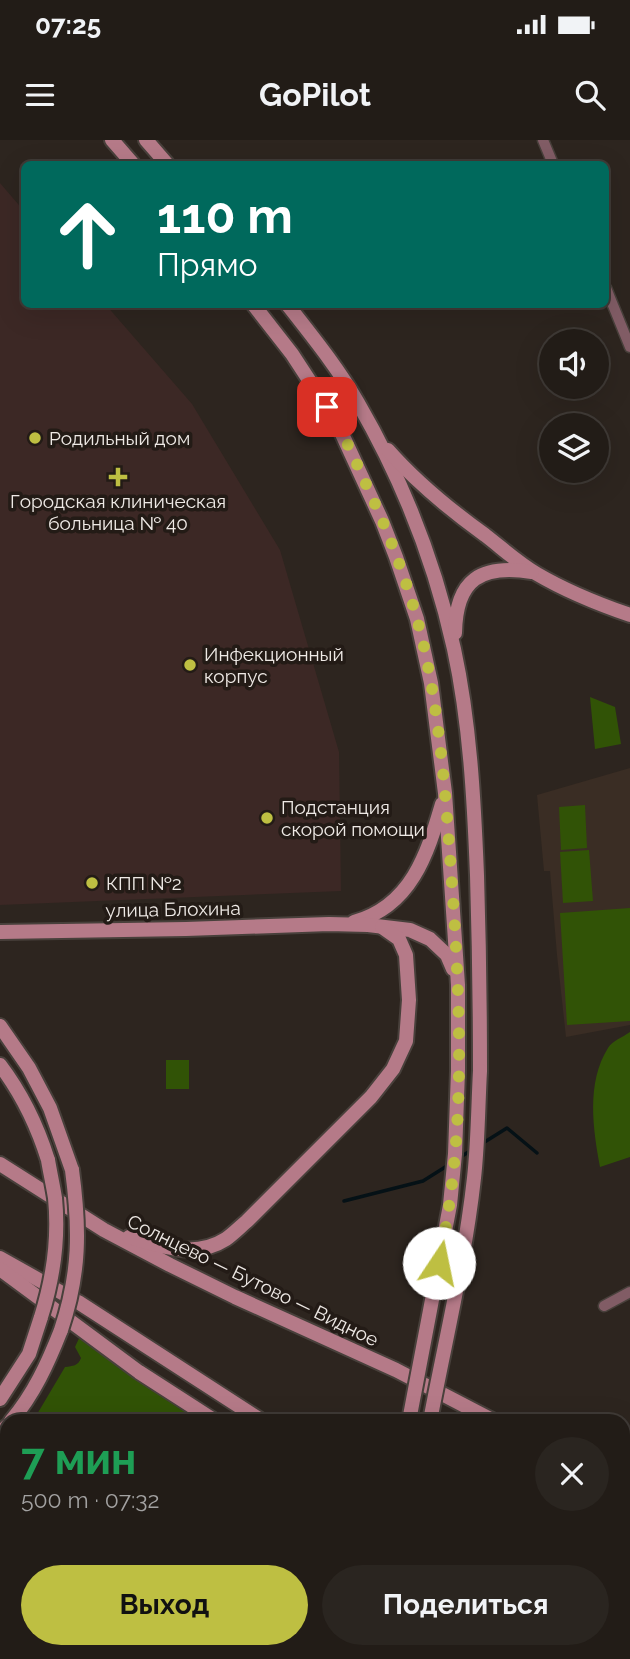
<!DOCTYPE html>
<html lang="ru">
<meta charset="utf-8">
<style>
:root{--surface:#221c17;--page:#2a2520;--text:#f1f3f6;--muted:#a2a1a1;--line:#3f3a36;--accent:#bebf42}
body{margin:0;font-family:Raleway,sans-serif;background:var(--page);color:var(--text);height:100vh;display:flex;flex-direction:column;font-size:26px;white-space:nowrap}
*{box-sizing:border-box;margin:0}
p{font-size:23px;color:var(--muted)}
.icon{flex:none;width:38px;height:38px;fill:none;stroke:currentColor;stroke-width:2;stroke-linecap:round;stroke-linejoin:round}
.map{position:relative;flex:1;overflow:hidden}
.details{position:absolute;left:0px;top:1274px;width:630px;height:245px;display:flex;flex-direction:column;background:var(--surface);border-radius:21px 21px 0 0;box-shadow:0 7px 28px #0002,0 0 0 2px var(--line)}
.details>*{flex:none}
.top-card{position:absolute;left:21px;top:21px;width:588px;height:147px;border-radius:10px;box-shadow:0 7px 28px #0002,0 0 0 2px var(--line);background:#00695c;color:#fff;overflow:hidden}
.tools{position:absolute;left:539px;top:189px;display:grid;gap:14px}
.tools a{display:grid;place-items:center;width:70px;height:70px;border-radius:50%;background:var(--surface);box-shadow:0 7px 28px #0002,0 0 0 2px var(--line);font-size:35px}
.pin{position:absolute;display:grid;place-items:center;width:60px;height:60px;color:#fff;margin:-30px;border-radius:14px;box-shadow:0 4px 10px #0006}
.me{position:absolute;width:77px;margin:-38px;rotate:11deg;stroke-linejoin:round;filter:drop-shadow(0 0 5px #0008)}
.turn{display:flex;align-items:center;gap:24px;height:147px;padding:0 21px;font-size:32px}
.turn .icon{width:91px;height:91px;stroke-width:2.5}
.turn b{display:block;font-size:49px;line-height:60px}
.round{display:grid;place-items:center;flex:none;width:74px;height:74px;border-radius:37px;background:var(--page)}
.head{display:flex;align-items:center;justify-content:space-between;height:119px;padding:0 21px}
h1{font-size:42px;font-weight:700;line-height:52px;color:#1e9e55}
.action{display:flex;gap:14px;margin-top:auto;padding:14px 21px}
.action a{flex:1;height:80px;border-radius:42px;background:var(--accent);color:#111;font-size:28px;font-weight:700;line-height:80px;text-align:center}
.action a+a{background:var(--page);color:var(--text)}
.status{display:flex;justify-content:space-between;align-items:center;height:49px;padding:0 35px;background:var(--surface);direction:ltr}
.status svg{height:19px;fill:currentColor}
header{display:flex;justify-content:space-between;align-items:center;height:91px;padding:0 21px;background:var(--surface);font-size:32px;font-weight:700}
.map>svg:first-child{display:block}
.built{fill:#3a2d24}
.medical{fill:#3c2825}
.green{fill:#315306}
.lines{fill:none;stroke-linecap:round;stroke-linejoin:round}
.stream{stroke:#051116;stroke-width:3.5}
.street-casing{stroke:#48403b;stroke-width:13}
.secondary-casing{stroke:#48403b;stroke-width:18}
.street{stroke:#815c65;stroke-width:10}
.secondary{stroke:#b57a88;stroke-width:14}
.secondary-bridge-casing{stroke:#48403b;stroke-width:18;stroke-linecap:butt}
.secondary-bridge{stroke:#b57a88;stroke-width:14}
.route{stroke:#bebf42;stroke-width:12;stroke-dasharray:0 21.6}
.poi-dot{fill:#bebf42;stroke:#231b16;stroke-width:2.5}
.labels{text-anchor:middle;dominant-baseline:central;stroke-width:7;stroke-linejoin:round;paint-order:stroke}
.poi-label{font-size:19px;fill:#eee9e5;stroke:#231b16;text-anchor:start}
.street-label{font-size:19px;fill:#eee9e5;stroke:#231b16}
</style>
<div class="status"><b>07:25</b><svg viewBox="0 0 49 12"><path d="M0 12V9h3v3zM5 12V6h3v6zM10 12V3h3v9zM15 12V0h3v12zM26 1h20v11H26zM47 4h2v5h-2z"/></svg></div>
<header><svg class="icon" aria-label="menu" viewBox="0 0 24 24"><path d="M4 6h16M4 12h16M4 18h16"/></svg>GoPilot<svg class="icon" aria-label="search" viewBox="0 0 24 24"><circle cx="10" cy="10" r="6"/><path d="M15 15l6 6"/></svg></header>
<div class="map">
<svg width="630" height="1519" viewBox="0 0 630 1519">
<rect width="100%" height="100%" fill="#2d251f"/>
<polygon class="built" points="630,628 630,885 566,897 557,815 550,731 544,731 537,655"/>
<polygon class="medical" points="0,43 24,71 24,164 106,165 192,264 280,410 339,612 341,751 0,765"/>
<g class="green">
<polygon points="590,557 615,567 621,604 595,609"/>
<polygon points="585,665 587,708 561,710 559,667"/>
<polygon points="589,710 593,761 563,763 560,712"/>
<polygon points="630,768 630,881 567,885 560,773"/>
<path d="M630 892V1017L600 1027C593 989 586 943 608 908 612 901 623 897 630 892Z"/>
<rect x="166" y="920" width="23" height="29"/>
<path d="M81 1194 205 1281H33L65 1227C73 1226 78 1226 81 1218L75 1207Z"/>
<polygon points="7,1312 7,1512 311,1512 310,1519 0,1519 0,1319"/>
</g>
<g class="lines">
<g class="stream">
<polyline points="483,1003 507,988 537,1013"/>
<polyline points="459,1018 473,1009"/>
<polyline points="344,1061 423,1041 450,1024"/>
<polyline points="0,1396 7,1397"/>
<polyline points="0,1440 7,1447"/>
<polyline points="0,1456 7,1451"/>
</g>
<defs>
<g id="street">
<polyline points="543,0 553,24"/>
<polyline points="606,148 630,207"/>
<polyline points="604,1166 630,1152"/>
</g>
<g id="secondary">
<polyline points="112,0 133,24"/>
<polyline points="146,0 167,24"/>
<polyline points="253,164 292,214 337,283 382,381 396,417 417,479 431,543 445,653 458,845 458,931"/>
<path d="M287 164C312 196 338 228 358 263 402 339 435 423 454 509 470 583 474 660 477 735 479 801 480 866 480 931"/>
<path d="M388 310C417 343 449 369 485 395 502 408 518 423 537 434 566 451 598 464 630 475"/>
<path d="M455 493C456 439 481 424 532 432"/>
<path d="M354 782C411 766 427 715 442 664"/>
<polyline points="0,792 186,789 329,784 368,785 410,790 430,799 447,815 453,829"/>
<polyline points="0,886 29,928 50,968 72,1030"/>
<path d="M0 925C22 954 37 985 48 1020"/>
<polyline points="0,1024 104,1090 170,1125 235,1157 396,1230 494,1281"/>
<path d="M129 1097C161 1106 195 1119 226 1099 233 1094 240 1087 247 1081L371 957 393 929 406 901 409 860 406 815 399 799 382 787"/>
<polyline points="0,1118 78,1162 262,1281"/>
<polyline points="0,1129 139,1232 215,1281"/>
<polyline points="0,1259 29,1214 41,1177"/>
<path d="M11 1281C34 1254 48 1223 61 1190"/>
<polyline points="0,1294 7,1286"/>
<polyline points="623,1354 630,1357"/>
<polyline points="623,1467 630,1470"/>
<polyline points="623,1499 630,1503"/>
<polyline points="367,1519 368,1512"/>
<polyline points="389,1519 391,1512"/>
<polyline points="555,1519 560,1512"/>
</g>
</defs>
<use href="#street" class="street-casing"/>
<use href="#secondary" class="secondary-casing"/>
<use href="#street" class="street"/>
<use href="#secondary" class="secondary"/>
<defs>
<g id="secondary-bridge">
<path d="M41 1177C53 1139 59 1098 55 1058 53 1045 50 1032 48 1020"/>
<path d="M61 1190C80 1133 80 1089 72 1030"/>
<polyline points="409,1281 450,1065 455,1014 458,931"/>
<path d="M430 1281C445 1201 465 1120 474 1038 478 1003 478 967 480 931"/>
</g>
</defs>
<use href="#secondary-bridge" class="secondary-bridge-casing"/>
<use href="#secondary-bridge" class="secondary-bridge"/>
</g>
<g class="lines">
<path class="route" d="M327 267C342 291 354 317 365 342 390 395 411 450 424 507 442 589 447 675 453 759 459 850 463 943 453 1034 450 1064 445 1093 439 1123"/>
</g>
<g class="poi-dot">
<circle cx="35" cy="298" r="7"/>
<path d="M114.5 326.5h7v7h7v7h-7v7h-7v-7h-7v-7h7z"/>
<circle cx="190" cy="525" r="7"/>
<circle cx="267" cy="678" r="7"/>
<circle cx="92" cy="743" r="7"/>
</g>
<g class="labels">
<g class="poi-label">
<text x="49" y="298">Родильный дом</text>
<text x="118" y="361" text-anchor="middle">Городская клиническая<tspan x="118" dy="22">больница № 40</tspan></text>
<text x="204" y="514">Инфекционный<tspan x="204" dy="22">корпус</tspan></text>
<text x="281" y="667">Подстанция<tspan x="281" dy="22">скорой помощи</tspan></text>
<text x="106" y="743">КПП №2</text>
</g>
<g class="street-label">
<text transform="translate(173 769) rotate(-1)">улица Блохина</text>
<text transform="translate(253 1140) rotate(26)">Солнцево — Бутово — Видное</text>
</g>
</g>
</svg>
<div class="tools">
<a><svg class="icon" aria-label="sound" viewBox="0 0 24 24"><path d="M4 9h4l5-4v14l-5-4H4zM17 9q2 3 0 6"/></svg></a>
<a><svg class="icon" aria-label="layers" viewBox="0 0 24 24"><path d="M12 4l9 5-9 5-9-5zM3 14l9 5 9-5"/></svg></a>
</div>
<div class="pin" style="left:327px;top:267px;background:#d93025"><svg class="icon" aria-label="arrive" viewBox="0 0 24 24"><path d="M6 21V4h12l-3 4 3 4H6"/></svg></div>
<svg class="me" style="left:439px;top:1123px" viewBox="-20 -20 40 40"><circle r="19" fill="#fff"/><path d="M0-13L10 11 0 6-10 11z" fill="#bebf42"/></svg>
<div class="top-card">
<div class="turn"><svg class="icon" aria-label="ahead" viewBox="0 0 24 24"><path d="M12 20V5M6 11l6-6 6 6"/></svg><div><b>110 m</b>Прямо</div></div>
</div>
<section class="details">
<div class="head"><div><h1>7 мин</h1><p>500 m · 07:32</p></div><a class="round"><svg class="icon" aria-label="close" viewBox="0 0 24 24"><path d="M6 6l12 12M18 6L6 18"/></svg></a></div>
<div class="action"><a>Выход</a><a>Поделиться</a></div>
</section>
</div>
